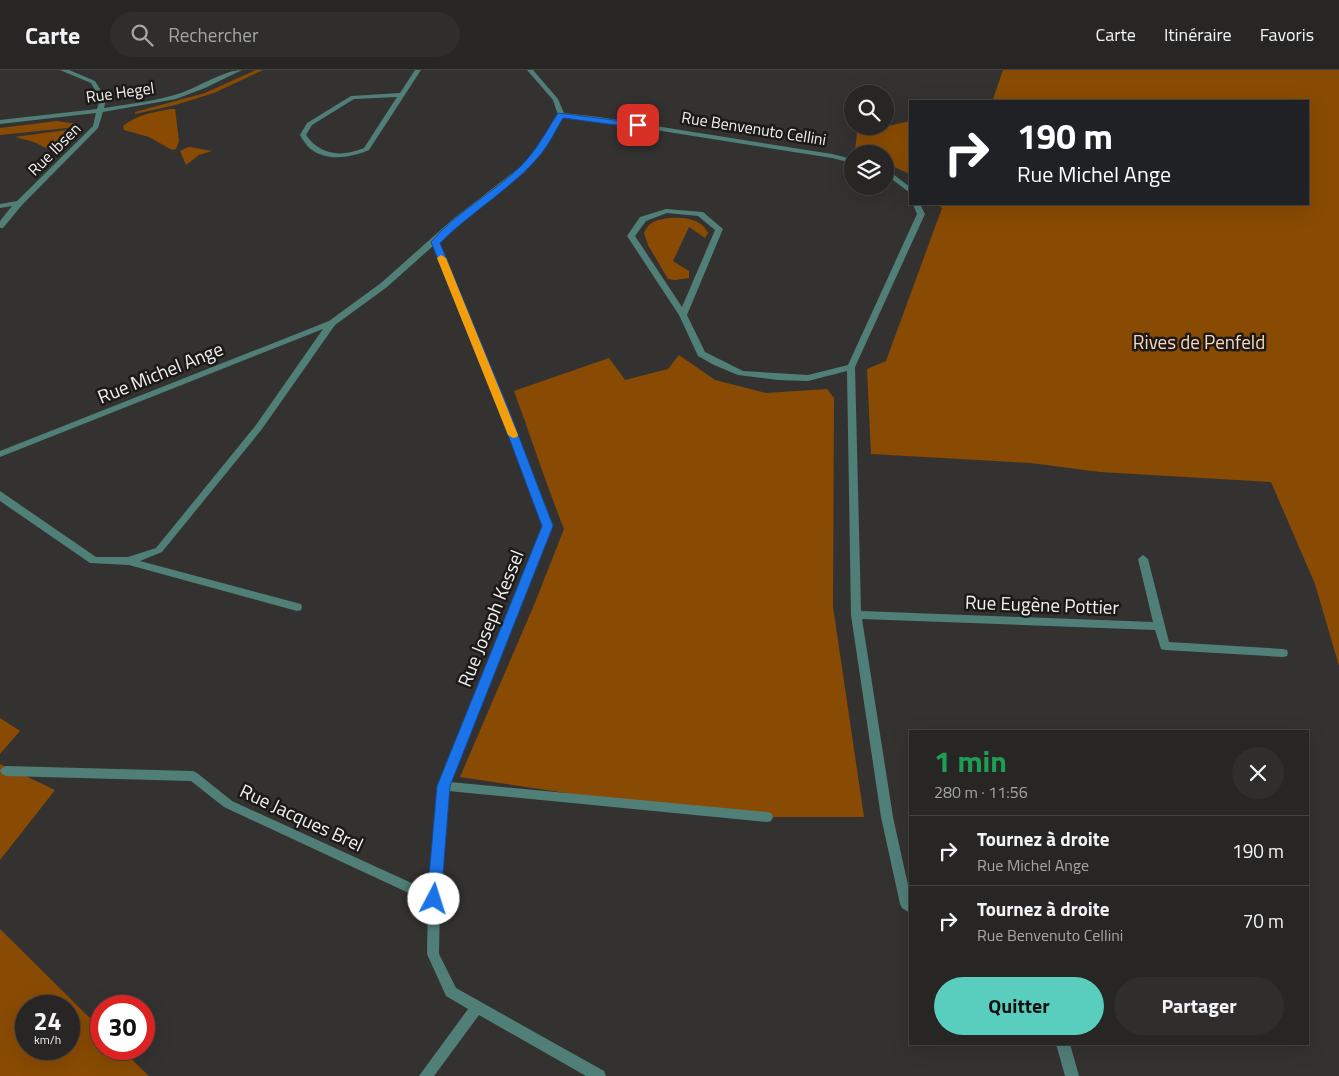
<!DOCTYPE html>
<html lang="fr">
<meta charset="utf-8">
<style>
:root{--surface:#272624;--page:#2f2e2c;--text:#f1f3f6;--muted:#a4a5a6;--line:#434341;--accent:#59cebe}
body{margin:0;font-family:"Titillium Web",sans-serif;background:var(--page);color:var(--text);height:100vh;display:flex;flex-direction:column;font-size:19px;white-space:nowrap}
*{box-sizing:border-box;margin:0}
p{font-size:16px;color:var(--muted)}
.icon{flex:none;width:28px;height:28px;fill:none;stroke:currentColor;stroke-width:2;stroke-linecap:round;stroke-linejoin:round}
.map{position:relative;flex:1;overflow:hidden}
.side{position:absolute;left:909px;top:660px;width:400px;height:315px;display:flex;flex-direction:column;background:var(--surface);border-radius:0px;box-shadow:0 5px 20px #0002,0 0 0 1px var(--line)}
.side>*{flex:none}
.guide{position:absolute;left:909px;top:30px;width:400px;height:105px;border-radius:0px;box-shadow:0 5px 20px #0002,0 0 0 1px var(--line);background:#202124;color:#fff;overflow:hidden}
.tools{position:absolute;left:844px;top:15px;display:grid;gap:10px}
.tools a{display:grid;place-items:center;width:50px;height:50px;border-radius:50%;background:var(--surface);box-shadow:0 5px 20px #0002,0 0 0 1px var(--line);font-size:25px}
.speed{position:absolute;left:15px;top:925px;display:flex;gap:10px;font-size:25px;font-weight:700;text-align:center}
.speed>*{display:grid;place-content:center;width:65px;height:65px;border-radius:50%;background:var(--surface);box-shadow:0 5px 20px #0002,0 0 0 1px var(--line);line-height:1}
.speed small{font-size:12px;font-weight:400}
.speed .limit{border:8px solid #d22;background:#fff;color:#111}
.pin{position:absolute;display:grid;place-items:center;width:42px;height:42px;color:#fff;margin:-21px;border-radius:10px;box-shadow:0 2px 8px #0006}
.me{position:absolute;width:55px;margin:-28px;rotate:5deg;stroke-linejoin:round;filter:drop-shadow(0 0 4px #0008)}
.turn{display:flex;align-items:center;gap:18px;height:105px;padding:0 25px;font-size:22px}
.turn .icon{width:65px;height:65px;stroke-width:2.5}
.turn b{display:block;font-size:35px;line-height:42px}
.round{display:grid;place-items:center;flex:none;width:52px;height:52px;border-radius:26px;background:var(--page)}
.headline{display:flex;align-items:center;justify-content:space-between;height:85px;padding:0 25px}
h1{font-size:30px;font-weight:700;line-height:38px;color:#1e9e55}
.button{display:flex;gap:10px;margin-top:auto;padding:10px 25px}
.button a{flex:1;height:58px;border-radius:30px;background:var(--accent);color:#111;font-size:20px;font-weight:700;line-height:58px;text-align:center}
.button a+a{background:var(--page);color:var(--text)}
ul{padding:0;list-style:none}
li{display:flex;align-items:center;gap:15px;height:70px;padding:0 25px;border-top:1px solid var(--line)}
li div{flex:1}
li b{display:block;font-size:19px}
li em{font-style:normal}
header{display:flex;align-items:center;gap:30px;box-sizing:border-box;height:70px;padding:0 25px;background:var(--surface);border-bottom:1px solid var(--line)}
header strong{font-size:24px}
nav{display:flex;gap:28px;margin-inline-start:auto;font-size:18px}
.search{width:350px;height:45px;background:var(--page);display:flex;align-items:center;gap:12px;box-sizing:border-box;padding:0 18px;border-radius:28px;color:var(--muted);font-size:19px}
.map>svg:first-child{display:block}
.green{fill:#894b03;fill-rule:evenodd}
.lines{fill:none;stroke-linecap:round;stroke-linejoin:round}
.minor{fill:#507f78;fill-rule:evenodd}
.route{fill:#1a73e8;stroke:#114b97}
.slow{fill:#f59e0b}
.labels{text-anchor:middle;dominant-baseline:central;stroke-width:5;stroke-linejoin:round;paint-order:stroke}
.far-street-label{font-size:16px;fill:#f2f1f0;stroke:#1b1a19}
.park-label{font-size:19px;fill:#ffd8ba;stroke:#1b1a19}
.street-label{font-size:19px;fill:#f2f1f0;stroke:#1b1a19}
</style>
<header>
<strong>Carte</strong>
<div class="search"><svg class="icon" aria-label="search" viewBox="0 0 24 24"><circle cx="10" cy="10" r="6"/><path d="M15 15l6 6"/></svg>Rechercher</div>
<nav><a>Carte</a><a>Itinéraire</a><a>Favoris</a></nav>
</header>
<div class="map">
<svg width="1339" height="1006" viewBox="0 0 1339 1006">
<rect width="100%" height="100%" fill="#343230"/>
<g class="green">
<polygon points="256,0 263,0 214,23 175,35 135,44 135,42 205,23"/>
<polygon points="1003,0 1339,0 1339,596 1315,514 1271,412 1100,402 1031,393 871,384 867,299 886,291 942,138 938,134 1308,134 1308,31 987,31 993,29"/>
<path d="M171 39H175L179 71 176 79 172 80 149 67 124 60 123 56C136 45 154 42 171 39Z"/>
<polygon points="57,51 77,54 67,58 0,65 0,58"/>
<polygon points="910,51 910,104 885,93 885,84 863,84 855,81 857,63"/>
<polygon points="66,60 74,64 73,68 56,83 34,72 15,67"/>
<polygon points="188,77 190,77 212,81 199,85 186,95 180,81"/>
<path d="M669 148C683 147 701 148 708 163L705 168 689 157 673 191 689 201V208L675 210 668 209 648 175 644 163C649 151 657 150 669 148Z"/>
<path d="M679 285 715 310 766 323 827 319 834 328 833 537 864 747H767L626 732 460 707 534 535 564 459C546 414 531 367 514 321L609 288 625 310 668 299Z"/>
<polygon points="0,648 20,661 0,684"/>
<polygon points="0,694 55,720 0,790"/>
<path d="M0 859 101 959V979H121L149 1006H0ZM26 936H69V979H26Z"/>
</g>
<g class="lines">
<g class="minor">
<path d="M60 0H69L95 11 106 29 104 38C130 34 156 31 181 23 198 17 225 0 242 0L205 18 176 29 103 42 98 58 22 135 3 158H0V151L12 136 0 138V134L17 131 93 56 96 43 0 54V50L97 39 100 29 91 13Z"/>
<path d="M415 0H421L369 80C353 87 328 92 312 80 307 77 303 70 300 65L307 53 351 26 400 23ZM397 27 364 78C342 87 321 86 306 65L312 55 354 29Z"/>
<polygon points="527,0 533,0 558,29 564,43 599,47 832,84 852,89 852,93 832,88 599,51 563,47 541,83 525,102 459,153 438,171 507,338 553,455 450,712 767,742 771,743 773,747 771,751 767,752 448,721 440,829 439,884 456,918 604,1001 606,1006 586,1006 479,945 434,1006 419,1006 468,939 446,926 427,884 428,832 224,737 191,711 6,706 2,704 0,701 2,698 6,696 193,701 197,703 232,731 429,821 437,716 543,455 499,338 433,176 387,217 335,255 262,359 162,482 140,491 301,534 302,537 301,540 297,541 129,495 90,493 0,431 0,421 96,487 128,487 156,478 256,355 323,259 0,387 0,381 329,251 381,213 453,149 519,98 536,81 558,45 553,30"/>
<polygon points="885,98 910,117 910,123 885,104"/>
<path d="M913 134H920L925 144 855 297 861 541 1153 552 1138 489 1143 485 1148 489 1169 572 1283 579 1287 580 1288 583 1287 586 1283 587 1165 580 1161 579 1155 560 862 549 893 747 910 824V843L902 838 900 834 881 747 851 545 847 301 808 311 778 310 738 305 714 295 698 286 679 245 627 166 640 147 666 139 703 142 723 159 687 245 705 282 743 301 808 305 848 295 917 144ZM667 143 698 146 715 160 682 237 635 166 646 151Z"/>
<polygon points="1056,974 1070,974 1079,1006 1065,1006"/>
</g>
</g>
<path class="route" d="M558 43 638 53 641 55 638 58 563 48C556 59 550 73 541 84 515 116 471 142 440 173L508 338 553 456 450 716 441 829 439 833 434 835 429 833 427 829 437 716 542 456 498 338 431 172C456 142 492 124 520 97 536 81 546 62 558 43Z"/>
<polygon class="slow" points="441,185 446,188 518,365 517,367 513,368 508,365 437,188"/>
<g class="labels">
<g class="far-street-label">
<text transform="translate(120 22) rotate(-8)">Rue Hegel</text>
<text transform="translate(754 58) rotate(9)">Rue Benvenuto Cellini</text>
<text transform="translate(54 79) rotate(-45)">Rue Ibsen</text>
</g>
<g class="park-label">
<text x="1199" y="271">Rives de Penfeld</text>
</g>
<g class="street-label">
<text transform="translate(160 302) rotate(-22)">Rue Michel Ange</text>
<text transform="translate(1042 534) rotate(2)">Rue Eugène Pottier</text>
<text transform="translate(490 548) rotate(-68)">Rue Joseph Kessel</text>
<text transform="translate(302 747) rotate(25)">Rue Jacques Brel</text>
</g>
</g>
</svg>
<div class="tools">
<a><svg class="icon" aria-label="search" viewBox="0 0 24 24"><circle cx="10" cy="10" r="6"/><path d="M15 15l6 6"/></svg></a>
<a><svg class="icon" aria-label="layers" viewBox="0 0 24 24"><path d="M12 4l9 5-9 5-9-5zM3 14l9 5 9-5"/></svg></a>
</div>
<div class="speed"><div>24<small>km/h</small></div><div class="limit">30</div></div>
<div class="pin" style="left:638px;top:55px;background:#d93025"><svg class="icon" aria-label="arrive" viewBox="0 0 24 24"><path d="M6 21V4h12l-3 4 3 4H6"/></svg></div>
<svg class="me" style="left:434px;top:829px" viewBox="-20 -20 40 40"><circle r="19" fill="#fff"/><path d="M0-13L10 11 0 6-10 11z" fill="#1a73e8"/></svg>
<div class="guide">
<div class="turn"><svg class="icon" aria-label="right" viewBox="0 0 24 24"><path d="M7 20v-9h11M14 6l5 5-5 5"/></svg><div><b>190 m</b>Rue Michel Ange</div></div>
</div>
<section class="side">
<div class="headline"><div><h1>1 min</h1><p>280 m · 11:56</p></div><a class="round"><svg class="icon" aria-label="close" viewBox="0 0 24 24"><path d="M6 6l12 12M18 6L6 18"/></svg></a></div>
<ul>
<li><svg class="icon" aria-label="right" viewBox="0 0 24 24"><path d="M7 20v-9h11M14 6l5 5-5 5"/></svg><div><b>Tournez à droite</b><p>Rue Michel Ange</p></div><em>190 m</em></li>
<li><svg class="icon" aria-label="right" viewBox="0 0 24 24"><path d="M7 20v-9h11M14 6l5 5-5 5"/></svg><div><b>Tournez à droite</b><p>Rue Benvenuto Cellini</p></div><em>70 m</em></li>
</ul>
<div class="button"><a>Quitter</a><a>Partager</a></div>
</section>
</div>
